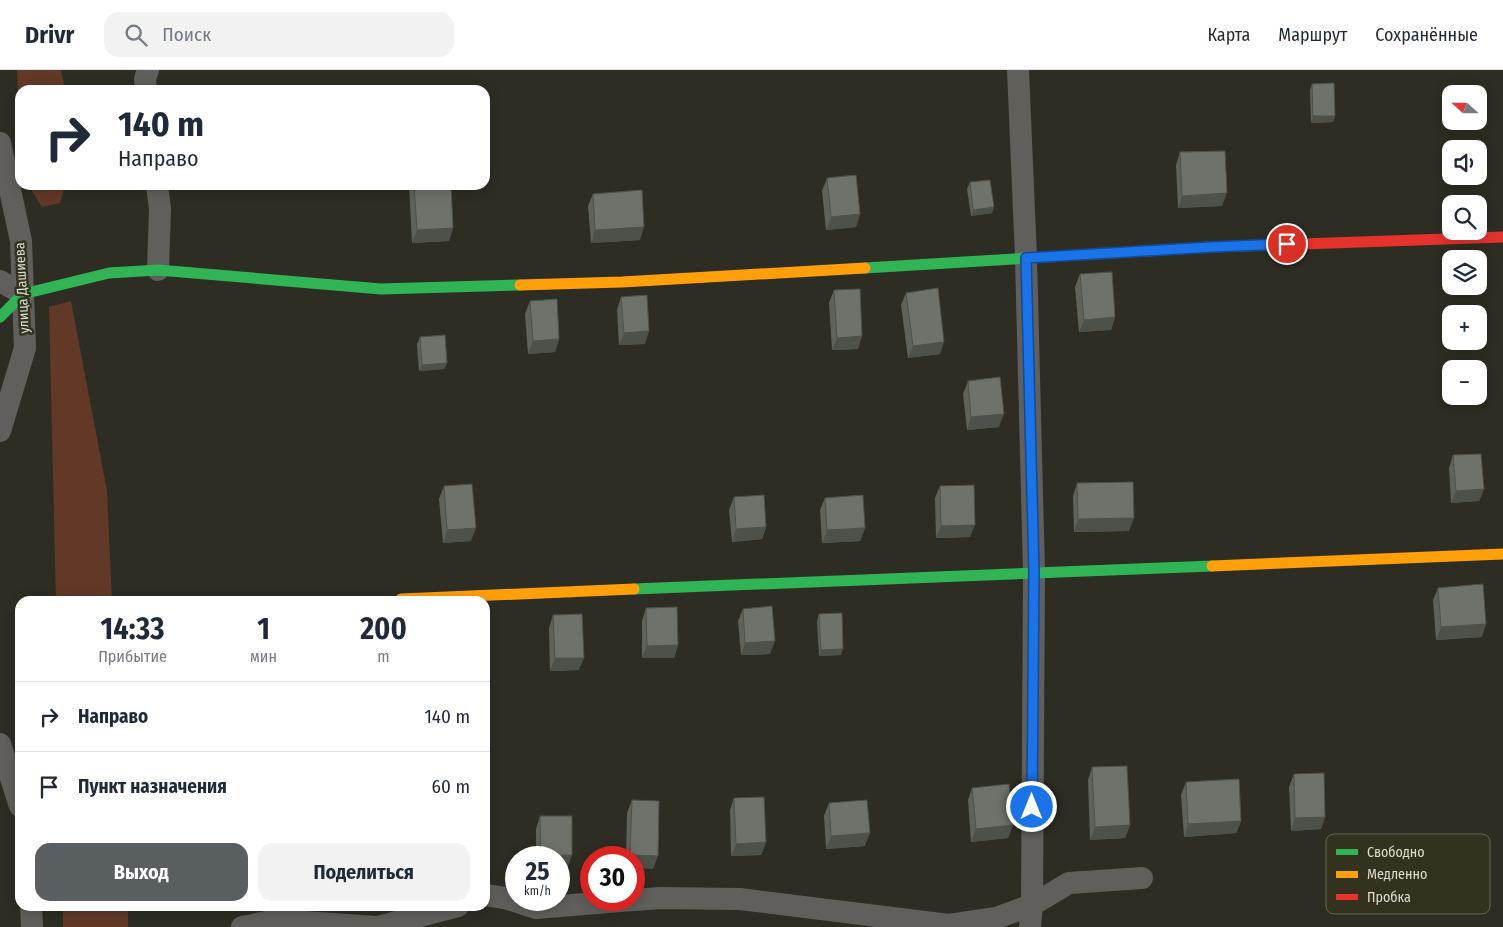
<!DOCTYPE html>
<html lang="ru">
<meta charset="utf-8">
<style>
:root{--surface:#fff;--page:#f2f2f3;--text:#1f2937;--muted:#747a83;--line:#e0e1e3;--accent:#595f61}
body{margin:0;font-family:"Fira Sans Condensed",sans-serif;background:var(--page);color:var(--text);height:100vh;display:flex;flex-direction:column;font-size:19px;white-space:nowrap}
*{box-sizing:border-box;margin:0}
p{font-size:16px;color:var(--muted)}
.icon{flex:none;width:28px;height:28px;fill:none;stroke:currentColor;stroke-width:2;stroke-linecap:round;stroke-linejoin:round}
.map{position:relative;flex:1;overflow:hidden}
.details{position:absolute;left:15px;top:526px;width:475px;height:315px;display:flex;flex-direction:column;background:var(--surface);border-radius:15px;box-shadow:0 2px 12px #0003}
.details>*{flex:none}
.hud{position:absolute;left:15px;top:15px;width:475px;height:105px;border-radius:15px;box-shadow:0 2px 12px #0003;background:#fff;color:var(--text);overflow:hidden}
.needle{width:32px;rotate:291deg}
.controls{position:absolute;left:1442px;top:15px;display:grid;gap:10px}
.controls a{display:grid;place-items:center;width:45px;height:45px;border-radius:10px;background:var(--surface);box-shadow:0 2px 12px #0003;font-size:25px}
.speed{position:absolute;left:505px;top:776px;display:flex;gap:10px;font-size:25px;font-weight:700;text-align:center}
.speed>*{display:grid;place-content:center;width:65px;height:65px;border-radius:50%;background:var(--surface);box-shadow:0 2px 12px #0003;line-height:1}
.speed small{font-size:12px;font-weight:400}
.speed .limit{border:8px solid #d22;background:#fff;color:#111}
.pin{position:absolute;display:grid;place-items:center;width:42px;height:42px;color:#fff;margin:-21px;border:2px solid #fff;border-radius:50%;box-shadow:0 1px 5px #0007}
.me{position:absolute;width:55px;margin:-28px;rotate:0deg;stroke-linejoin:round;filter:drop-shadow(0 0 4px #0008)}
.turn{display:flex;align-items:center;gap:18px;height:105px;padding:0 20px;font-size:22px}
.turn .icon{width:65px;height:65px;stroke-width:2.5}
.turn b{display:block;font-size:35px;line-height:42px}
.eta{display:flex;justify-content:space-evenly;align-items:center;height:85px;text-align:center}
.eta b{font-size:30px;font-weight:700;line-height:35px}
.action{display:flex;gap:10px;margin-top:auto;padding:10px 20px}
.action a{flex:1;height:58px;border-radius:15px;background:var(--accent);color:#fff;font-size:20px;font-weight:700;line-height:58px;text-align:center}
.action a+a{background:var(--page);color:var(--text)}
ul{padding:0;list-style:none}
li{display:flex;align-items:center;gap:15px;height:70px;padding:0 20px;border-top:1px solid var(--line)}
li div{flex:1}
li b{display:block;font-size:19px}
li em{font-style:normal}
header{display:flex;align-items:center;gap:30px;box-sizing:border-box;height:70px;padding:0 25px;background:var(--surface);border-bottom:1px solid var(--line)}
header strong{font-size:24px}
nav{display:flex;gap:28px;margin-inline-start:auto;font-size:18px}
.search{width:350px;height:45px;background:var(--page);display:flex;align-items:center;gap:12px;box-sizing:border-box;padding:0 18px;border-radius:15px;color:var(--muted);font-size:19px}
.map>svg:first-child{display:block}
.green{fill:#623927}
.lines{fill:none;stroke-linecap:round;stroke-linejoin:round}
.street{stroke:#615f5b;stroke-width:22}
.fast{stroke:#30b455;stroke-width:11}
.slow{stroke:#ff9f0a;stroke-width:11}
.jam{stroke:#e5322d;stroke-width:11}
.wall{fill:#5f625b}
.shaded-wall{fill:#4e504a}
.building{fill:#6f726a;stroke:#4e504a}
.route-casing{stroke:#114b97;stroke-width:12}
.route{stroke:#1a73e8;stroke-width:9}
.labels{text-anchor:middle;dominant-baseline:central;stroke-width:5;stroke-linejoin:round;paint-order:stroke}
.street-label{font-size:14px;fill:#dedfd2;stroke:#32321e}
.key{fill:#32321e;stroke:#666654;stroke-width:1}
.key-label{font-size:14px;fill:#dedfd2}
</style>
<header>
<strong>Drivr</strong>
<div class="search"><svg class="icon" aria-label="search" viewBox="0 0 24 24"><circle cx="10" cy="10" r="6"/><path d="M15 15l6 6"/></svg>Поиск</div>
<nav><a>Карта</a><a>Маршрут</a><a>Сохранённые</a></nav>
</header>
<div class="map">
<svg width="1503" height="857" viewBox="0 0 1503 857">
<rect width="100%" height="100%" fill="#2d2d23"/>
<g class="green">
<polygon points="17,0 61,0 65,20 20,20 20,80"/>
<polygon points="28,115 65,115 60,133 42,137"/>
<polygon points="71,231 107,421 112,531 56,531 49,237"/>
<rect x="63" y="836" width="65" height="21"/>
</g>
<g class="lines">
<g class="street">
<polyline points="1018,0 1026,188 1034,502 1032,835 1030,857"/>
<polyline points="146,20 145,9 148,0"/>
<polyline points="0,73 21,171 25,278 0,361"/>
<polyline points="157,115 160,139 158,200"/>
<polyline points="0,211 23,224"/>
<polyline points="0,674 20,736"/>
<polyline points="485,825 505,828 536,838 633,830"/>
<polyline points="634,830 660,828 740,829 949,855 996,848 1032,835 1069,813 1142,808"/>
<polyline points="31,836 32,857"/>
<polyline points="242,857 276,850 376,857"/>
<polyline points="378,857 458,836"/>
</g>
<g class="fast">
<polyline points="865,198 1212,177 1302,174"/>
<polyline points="0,247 23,224 109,203 158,200 381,219 520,215"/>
<polyline points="634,519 1212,496"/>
</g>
<g class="slow">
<polyline points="520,215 622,212 865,198"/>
<polyline points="1212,496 1503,484"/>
<polyline points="400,531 401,529 634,519"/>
</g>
<polyline class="jam" points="1302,174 1503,167"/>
</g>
<g class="wall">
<polygon points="1312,14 1335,46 1333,52 1311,53 1310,20"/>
<polygon points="1180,82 1222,136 1178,138 1176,95"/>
<polygon points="827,108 860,144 856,157 826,160 822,121"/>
<polygon points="970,112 994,137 992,143 971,146 967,119"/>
<polygon points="409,115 451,115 453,158 449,171 412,173"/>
<polygon points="593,124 640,170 591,173 588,136"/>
<polygon points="1080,204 1115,247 1111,260 1079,262 1075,217"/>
<polygon points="834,220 858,279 832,280 829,233"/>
<polygon points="906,223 940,284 908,288 901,235"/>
<polygon points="621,227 645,274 619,275 617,240"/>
<polygon points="530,231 559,269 555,282 528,284 525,244"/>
<polygon points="420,267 447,293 444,299 419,301 417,274"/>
<polygon points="968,311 999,357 967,360 963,324"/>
<polygon points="1453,385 1484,419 1479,431 1451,433 1449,398"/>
<polygon points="1077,413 1129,461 1074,462 1073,426"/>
<polygon points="444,416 471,471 443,473 439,429"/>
<polygon points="940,416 970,467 936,468 935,428"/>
<polygon points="734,427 766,457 762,469 732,472 729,440"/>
<polygon points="825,428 865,458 860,471 822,473 820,440"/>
<polygon points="1438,518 1482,567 1436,570 1433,530"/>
<polygon points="646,538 678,575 674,588 642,588 642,551"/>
<polygon points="743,539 770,584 741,585 738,551"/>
<polygon points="819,544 841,585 819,586 817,551"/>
<polygon points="553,545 579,600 550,601 549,558"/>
<polygon points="1092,697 1130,755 1125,768 1090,770 1088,710"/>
<polygon points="1294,704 1325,747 1321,759 1291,761 1289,717"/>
<polygon points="1186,712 1241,751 1236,763 1184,767 1181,725"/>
<polygon points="972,718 1013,755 1008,768 971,772 968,730"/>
<polygon points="734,728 766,772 761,785 731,786 730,740"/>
<polygon points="632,730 653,799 634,788 626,788 627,743"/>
<polygon points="829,733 865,776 826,779 824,746"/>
<polygon points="540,746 572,785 567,798 559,798 559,788 536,788 536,759"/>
</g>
<g class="shaded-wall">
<polygon points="1313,46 1335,46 1333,52 1311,53"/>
<polygon points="1227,123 1222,136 1178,138 1182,126"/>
<polygon points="994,137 992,143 971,146 973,140"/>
<polygon points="860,144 856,157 826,160 831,147"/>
<polygon points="644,157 640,170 591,173 595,160"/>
<polygon points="453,158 449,171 412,173 417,160"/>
<polygon points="1115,247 1111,260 1079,262 1084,250"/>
<polygon points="649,261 645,274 619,275 624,263"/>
<polygon points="862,266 858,279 832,280 837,268"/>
<polygon points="559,269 555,282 528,284 533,271"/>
<polygon points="944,272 940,284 908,288 913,276"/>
<polygon points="447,293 444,299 419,301 422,295"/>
<polygon points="1004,344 999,357 967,360 971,347"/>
<polygon points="1484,419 1479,431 1451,433 1456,421"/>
<polygon points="1134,448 1129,461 1074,462 1078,449"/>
<polygon points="975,455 970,467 936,468 941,456"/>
<polygon points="766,457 762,469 732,472 736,459"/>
<polygon points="476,458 471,471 443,473 447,460"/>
<polygon points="865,458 860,471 822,473 827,460"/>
<polygon points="1486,554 1482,567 1436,570 1441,557"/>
<polygon points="775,571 770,584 741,585 745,573"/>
<polygon points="678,575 674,588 642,588 647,576"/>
<polygon points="843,579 841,585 819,586 821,580"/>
<polygon points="555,588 584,588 579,600 550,601"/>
<polygon points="1325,747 1321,759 1291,761 1295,748"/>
<polygon points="1241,751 1236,763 1184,767 1188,754"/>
<polygon points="1013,755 1008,768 971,772 976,759"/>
<polygon points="1130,755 1125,768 1090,770 1095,757"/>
<polygon points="870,763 865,776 826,779 831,766"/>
<polygon points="766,772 761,785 731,786 736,774"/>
<polygon points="572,785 567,798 559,798 559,788 540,788 541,786"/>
<polygon points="630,785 658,786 653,799 634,798 634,788 629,788"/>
</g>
<g class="building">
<polygon points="1334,13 1335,46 1313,46 1312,14"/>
<polygon points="1225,81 1227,123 1182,126 1180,82"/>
<polygon points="856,105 860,144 831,147 827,108"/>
<polygon points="990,110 994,137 973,140 970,112"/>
<polygon points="414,115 451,115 453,158 417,160"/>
<polygon points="642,120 644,157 595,160 593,124"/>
<polygon points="1112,202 1115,247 1084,250 1080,204"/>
<polygon points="938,218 944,272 913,276 906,223"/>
<polygon points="860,219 862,266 837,268 834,220"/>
<polygon points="647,225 649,261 624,263 621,227"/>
<polygon points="557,229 559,269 533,271 530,231"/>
<polygon points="445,265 447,293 422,295 420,267"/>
<polygon points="1000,307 1004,344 971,347 968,311"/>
<polygon points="1481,384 1484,419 1456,421 1453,385"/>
<polygon points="1133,412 1134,448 1078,449 1077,413"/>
<polygon points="472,414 476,458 447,460 444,416"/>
<polygon points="974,415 975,455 941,456 940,416"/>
<polygon points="764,425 766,457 736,459 734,427"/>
<polygon points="863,425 865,458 827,460 825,428"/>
<polygon points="1483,514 1486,554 1441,557 1438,518"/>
<polygon points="772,536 775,571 745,573 743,539"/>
<polygon points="677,537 678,575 647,576 646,538"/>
<polygon points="842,543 843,579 821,580 819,544"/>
<polygon points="582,544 584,588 555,588 553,545"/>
<polygon points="1127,696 1130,755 1095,757 1092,697"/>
<polygon points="1324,703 1325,747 1295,748 1294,704"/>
<polygon points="1239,709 1241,751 1188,754 1186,712"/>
<polygon points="1009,714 1013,755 976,759 972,718"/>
<polygon points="764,727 766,772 736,774 734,728"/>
<polygon points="632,730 659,731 658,786 630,785"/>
<polygon points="867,730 870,763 831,766 829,733"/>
<polygon points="540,746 572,746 572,785 541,786"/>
</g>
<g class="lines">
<defs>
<polyline id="route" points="1032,737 1034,502 1026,188 1212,177 1287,174"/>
</defs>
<use href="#route" class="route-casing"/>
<use href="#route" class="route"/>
</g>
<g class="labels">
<g class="street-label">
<text transform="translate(22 218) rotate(-93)">улица Дашиева</text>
</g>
</g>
<rect x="1326" y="764" width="164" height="80" rx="8" class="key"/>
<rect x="1336" y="779" width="22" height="6" fill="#30b455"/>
<rect x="1336" y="801" width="22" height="7" fill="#ff9f0a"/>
<rect x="1336" y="824" width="22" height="6" fill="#e5322d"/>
<g class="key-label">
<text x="1367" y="787">Свободно</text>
<text x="1367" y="809">Медленно</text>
<text x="1367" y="832">Пробка</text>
</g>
</svg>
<div class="controls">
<a><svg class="needle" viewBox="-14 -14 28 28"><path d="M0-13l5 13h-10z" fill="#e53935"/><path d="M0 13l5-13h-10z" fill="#747a83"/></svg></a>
<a><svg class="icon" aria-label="sound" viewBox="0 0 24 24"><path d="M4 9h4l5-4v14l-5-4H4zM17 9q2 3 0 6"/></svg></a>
<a><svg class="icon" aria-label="search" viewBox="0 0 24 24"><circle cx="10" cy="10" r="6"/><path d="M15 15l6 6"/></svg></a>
<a><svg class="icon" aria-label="layers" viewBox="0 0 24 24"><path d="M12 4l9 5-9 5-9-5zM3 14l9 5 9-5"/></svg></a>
<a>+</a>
<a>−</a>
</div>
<div class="speed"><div>25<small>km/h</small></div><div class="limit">30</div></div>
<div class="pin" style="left:1287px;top:174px;background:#d93025"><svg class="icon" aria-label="arrive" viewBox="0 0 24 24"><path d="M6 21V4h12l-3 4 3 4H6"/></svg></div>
<svg class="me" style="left:1032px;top:737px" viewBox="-20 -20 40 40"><circle r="17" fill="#1a73e8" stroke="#fff" stroke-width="3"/><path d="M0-11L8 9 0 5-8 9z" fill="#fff"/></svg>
<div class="hud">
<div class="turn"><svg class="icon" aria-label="right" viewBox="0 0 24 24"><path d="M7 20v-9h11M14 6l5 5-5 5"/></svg><div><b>140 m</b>Направо</div></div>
</div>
<section class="details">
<div class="eta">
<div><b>14:33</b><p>Прибытие</p></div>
<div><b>1</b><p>мин</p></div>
<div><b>200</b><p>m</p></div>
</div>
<ul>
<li><svg class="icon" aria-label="right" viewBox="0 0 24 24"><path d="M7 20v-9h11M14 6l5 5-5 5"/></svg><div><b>Направо</b></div><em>140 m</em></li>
<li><svg class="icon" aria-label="arrive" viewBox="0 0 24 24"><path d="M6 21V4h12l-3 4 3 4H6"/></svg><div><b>Пункт назначения</b></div><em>60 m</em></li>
</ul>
<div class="action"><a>Выход</a><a>Поделиться</a></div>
</section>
</div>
